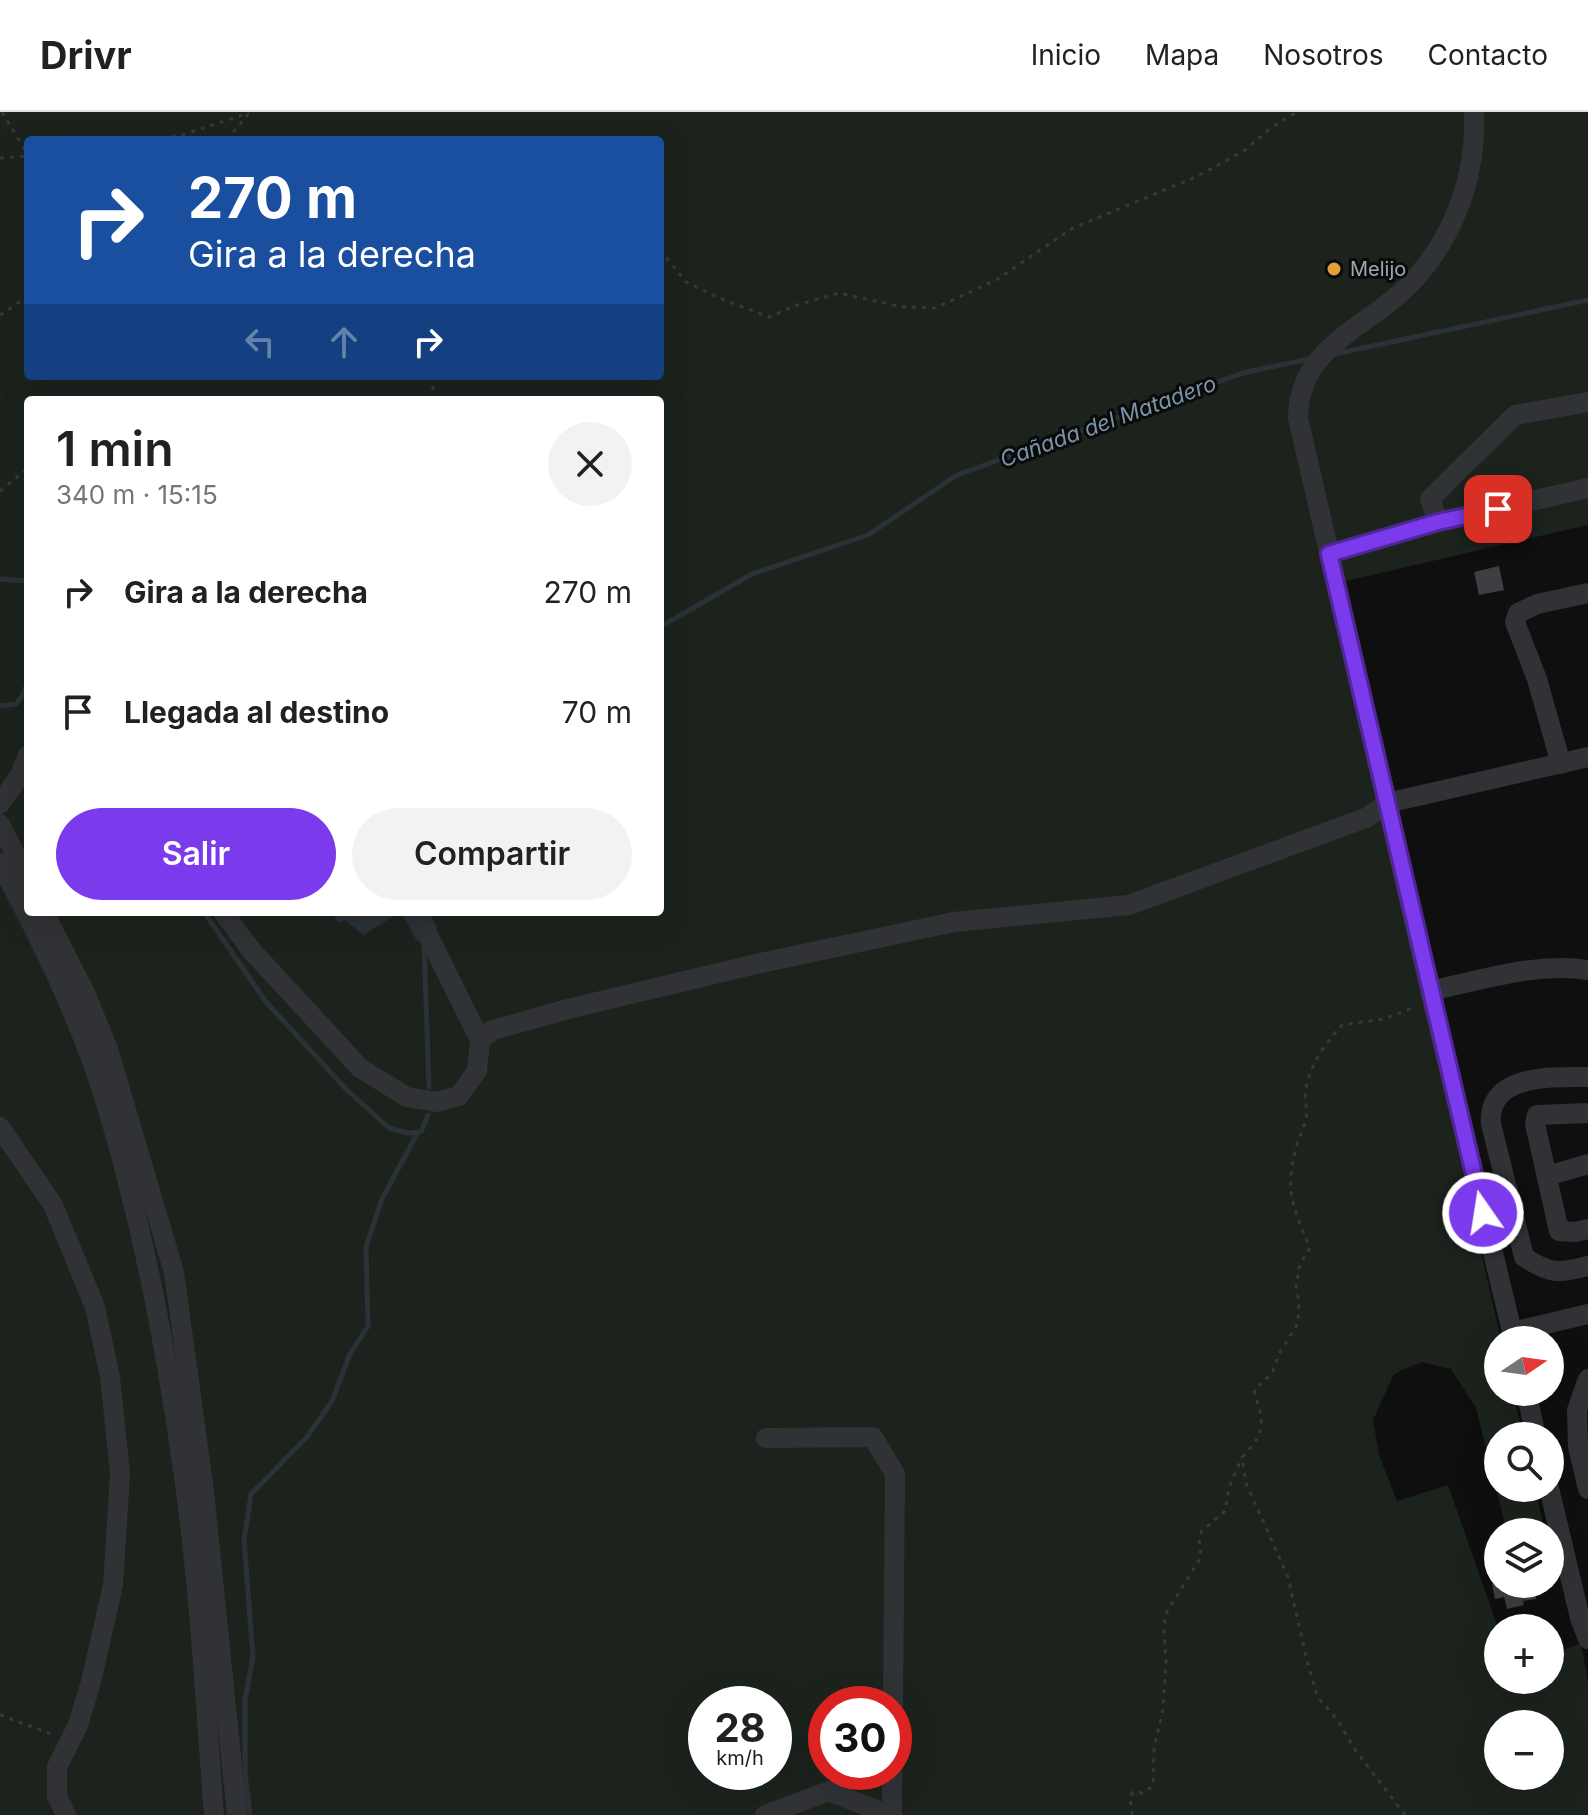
<!DOCTYPE html>
<html lang="es">
<meta charset="utf-8">
<style>
:root{--surface:#fff;--page:#f2f2f2;--text:#202124;--muted:#757577;--line:#e0e0e0;--accent:#7c3aed}
body{margin:0;font-family:Inter,sans-serif;background:var(--page);color:var(--text);height:100vh;display:flex;flex-direction:column;font-size:30px;white-space:nowrap}
*{box-sizing:border-box;margin:0}
p{font-size:26px;color:var(--muted)}
.icon{flex:none;width:44px;height:44px;fill:none;stroke:currentColor;stroke-width:2;stroke-linecap:round;stroke-linejoin:round}
.map{position:relative;flex:1;overflow:hidden}
.side{position:absolute;left:24px;top:284px;width:640px;height:520px;display:flex;flex-direction:column;background:var(--surface);border-radius:8px;box-shadow:0 8px 32px #0002}
.side>*{flex:none}
.top-card{position:absolute;left:24px;top:24px;width:640px;height:244px;border-radius:8px;box-shadow:0 8px 32px #0002;background:#1a4fa0;color:#fff;overflow:hidden}
.needle{width:52px;rotate:77deg}
.tools{position:absolute;left:1484px;top:1214px;display:grid;gap:16px}
.tools a{display:grid;place-items:center;width:80px;height:80px;border-radius:50%;background:var(--surface);box-shadow:0 8px 32px #0002;font-size:40px}
.speed{position:absolute;left:688px;top:1574px;display:flex;gap:16px;font-size:40px;font-weight:700;text-align:center}
.speed>*{display:grid;place-content:center;width:104px;height:104px;border-radius:50%;background:var(--surface);box-shadow:0 8px 32px #0002;line-height:1}
.speed small{font-size:20px;font-weight:400}
.speed .limit{border:12px solid #d22;background:#fff;color:#111}
.pin{position:absolute;display:grid;place-items:center;width:68px;height:68px;color:#fff;margin:-34px;border-radius:16px;box-shadow:0 4px 12px #0006}
.me{position:absolute;width:88px;margin:-44px;rotate:347deg;stroke-linejoin:round;filter:drop-shadow(0 0 6px #0008)}
.turn{display:flex;align-items:center;gap:28px;height:168px;padding:0 32px;font-size:36px}
.turn .icon{width:104px;height:104px;stroke-width:2.5}
.turn b{display:block;font-size:56px;line-height:68px}
.lanes{display:flex;align-items:center;height:76px;padding:0 32px;background:#0003;justify-content:center;gap:40px;direction:ltr}
.lanes .off{opacity:.35}
.round{display:grid;place-items:center;flex:none;width:84px;height:84px;border-radius:42px;background:var(--page)}
.overview{display:flex;align-items:center;justify-content:space-between;height:136px;padding:0 32px}
h1{font-size:48px;font-weight:600;line-height:60px}
.action{display:flex;gap:16px;margin-top:auto;padding:16px 32px}
.action a{flex:1;height:92px;border-radius:48px;background:var(--accent);color:#fff;font-size:32px;font-weight:600;line-height:92px;text-align:center}
.action a+a{background:var(--page);color:var(--text)}
ul{padding:0;list-style:none}
li{display:flex;align-items:center;gap:24px;height:120px;padding:0 32px}
li div{flex:1}
li b{display:block;font-size:30px}
li em{font-style:normal}
header{display:flex;align-items:center;gap:48px;box-sizing:border-box;height:112px;padding:0 40px;background:var(--surface);border-bottom:2px solid var(--line)}
header strong{font-size:38px}
nav{display:flex;gap:44px;margin-inline-start:auto;font-size:28px}
.map>svg:first-child{display:block}
.green{fill:#1c231d;fill-rule:evenodd}
.water{fill:#2a3238}
.lines{fill:none;stroke-linecap:round;stroke-linejoin:round}
.stream{stroke:#2a3238;stroke-width:5}
.building{fill:#3e3f43}
.path{stroke:#37383c;stroke-width:3;stroke-dasharray:4 6;stroke-linecap:butt}
.minor{stroke:#313235;stroke-width:20}
.route-casing{stroke:#51269a;stroke-width:20}
.route{stroke:#7c3aed;stroke-width:14}
.poi-dot{fill:#e2a136;stroke:#0a0a0b;stroke-width:3}
.labels{text-anchor:middle;dominant-baseline:central;stroke-width:6;stroke-linejoin:round;paint-order:stroke}
.poi-label{font-size:20px;fill:#a1a7b0;stroke:#0a0a0b;text-anchor:start}
.water-label{font-size:22px;font-style:italic;fill:#7a95a9;stroke:#0a0a0b}
</style>
<header>
<strong>Drivr</strong>
<nav><a>Inicio</a><a>Mapa</a><a>Nosotros</a><a>Contacto</a></nav>
</header>
<div class="map">
<svg width="1588" height="1703" viewBox="0 0 1588 1703">
<rect width="100%" height="100%" fill="#0f0f10"/>
<path class="green" d="M0 0H1588V413L1329 473 1501 1228H1498V1280H1513L1523 1324H1498V1376H1535L1545 1420H1507L1476 1296 1451 1257 1421 1250 1394 1262 1373 1308 1379 1343 1397 1389 1448 1373 1498 1516V1568H1550V1543L1581 1531 1588 1570V1703H0ZM28 28H660V264H28ZM28 288H660V800H28ZM706 1592H774V1660H706ZM826 1592H894V1660H826ZM1498 1612H1550V1664H1498Z"/>
<polygon class="water" points="332,800 428,800 438,816 417,829 401,800 363,823 345,808 338,811"/>
<g class="lines">
<g class="stream">
<polyline points="1335,242 1588,188"/>
<polyline points="0,467 28,469"/>
<polyline points="660,515 752,462 868,423 957,363 1243,261 1313,246"/>
<polyline points="0,594 16,592 24,581 28,567"/>
<polyline points="204,800 266,890 347,978 389,1016 408,1021 421,1020 428,1003"/>
<polyline points="424,832 429,975"/>
<polyline points="250,1703 245,1660 245,1588 253,1544 244,1428 251,1382 307,1325 332,1289 350,1242 368,1214 366,1135 382,1087 418,1020"/>
</g>
</g>
<g class="building">
<polygon points="1499,454 1504,478 1479,483 1474,460"/>
<polygon points="1492,1472 1539,1472 1539,1478 1535,1479 1536,1487 1523,1489 1524,1493 1507,1497 1504,1485 1495,1487"/>
</g>
<g class="lines">
<g class="path">
<polyline points="2,0 28,43"/>
<polyline points="152,28 185,22 249,1"/>
<polyline points="227,28 249,1"/>
<polyline points="0,46 28,44"/>
<polyline points="660,138 686,170 724,188 769,205 794,194 839,181 903,195 935,196 998,167 1071,117 1198,64 1245,38 1272,15 1297,0"/>
<polyline points="0,203 28,184"/>
<polyline points="430,288 436,264"/>
<polyline points="0,379 28,356"/>
<polyline points="0,1603 51,1622"/>
<polyline points="1132,1703 1130,1685 1133,1680 1143,1681 1153,1674 1154,1636 1163,1597 1166,1549 1164,1523 1165,1503 1201,1445 1199,1425 1202,1419 1225,1399 1229,1375 1242,1345"/>
<path d="M1405 1703 1356 1639 1336 1606 1318 1586 1308 1553 1288 1465 1246 1371 1242 1345C1268 1319 1263 1311 1254 1278L1272 1261 1279 1242 1298 1211 1299 1190 1296 1175 1300 1152 1310 1136C1294 1099 1284 1078 1296 1036 1298 1026 1304 1017 1306 1007 1308 997 1304 986 1306 976 1310 952 1326 931 1342 913L1384 907 1415 895"/>
</g>
<g class="minor">
<path d="M1474 0C1477 64 1453 129 1408 174 1365 217 1299 234 1298 306L1433 891 1514 1228"/>
<polyline points="1438,410 1430,387 1515,303 1588,290"/>
<polyline points="1329,442 1438,410 1588,376"/>
<polyline points="1561,652 1537,567 1515,510 1518,501 1537,492 1588,481"/>
<polyline points="0,692 20,663 28,643"/>
<polyline points="0,712 28,768"/>
<path d="M0 751C42 829 81 909 107 994 146 1125 171 1261 188 1396 201 1498 206 1601 214 1703"/>
<polyline points="44,800 86,883 108,937 174,1160 204,1379 237,1703"/>
<polyline points="223,800 252,839 360,956 407,985 437,990 459,984 477,959 480,928 493,918 568,897 756,852 954,810 1129,793 1368,705 1387,691 1588,645"/>
<polyline points="428,823 480,928"/>
<path d="M1430 879C1482 868 1535 850 1588 858"/>
<path d="M1588 965C1551 965 1487 962 1491 1012L1524 1145C1550 1162 1559 1162 1588 1154"/>
<polyline points="1588,1001 1537,1003 1535,1012 1559,1119 1575,1120 1588,1117"/>
<polyline points="0,1015 53,1093 95,1195 110,1265 120,1361 113,1473 91,1570 78,1613 57,1655 57,1684 66,1703"/>
<polyline points="1547,1064 1588,1052"/>
<polyline points="1512,1220 1588,1202"/>
<polyline points="1588,1267 1577,1298 1578,1335 1588,1377"/>
<polyline points="1526,1280 1536,1324"/>
<polyline points="766,1326 873,1325 895,1362 893,1592"/>
<polyline points="1549,1376 1580,1506 1588,1527"/>
<polyline points="765,1703 829,1679 889,1703"/>
<polyline points="892,1703 892,1660"/>
</g>
</g>
<g class="lines">
<defs>
<polyline id="route" points="1483,1101 1329,442 1438,410 1498,397"/>
</defs>
<use href="#route" class="route-casing"/>
<use href="#route" class="route"/>
</g>
<circle class="poi-dot" cx="1334" cy="157" r="8"/>
<g class="labels">
<g class="poi-label">
<text x="1350" y="157">Melijo</text>
</g>
<g class="water-label">
<text transform="translate(1108 309) rotate(-20)">Cañada del Matadero</text>
</g>
</g>
</svg>
<div class="tools">
<a><svg class="needle" viewBox="-14 -14 28 28"><path d="M0-13l5 13h-10z" fill="#e53935"/><path d="M0 13l5-13h-10z" fill="#757577"/></svg></a>
<a><svg class="icon" aria-label="search" viewBox="0 0 24 24"><circle cx="10" cy="10" r="6"/><path d="M15 15l6 6"/></svg></a>
<a><svg class="icon" aria-label="layers" viewBox="0 0 24 24"><path d="M12 4l9 5-9 5-9-5zM3 14l9 5 9-5"/></svg></a>
<a>+</a>
<a>−</a>
</div>
<div class="speed"><div>28<small>km/h</small></div><div class="limit">30</div></div>
<div class="pin" style="left:1498px;top:397px;background:#d93025"><svg class="icon" aria-label="arrive" viewBox="0 0 24 24"><path d="M6 21V4h12l-3 4 3 4H6"/></svg></div>
<svg class="me" style="left:1483px;top:1101px" viewBox="-20 -20 40 40"><circle r="17" fill="#7c3aed" stroke="#fff" stroke-width="3"/><path d="M0-11L8 9 0 5-8 9z" fill="#fff"/></svg>
<div class="top-card">
<div class="turn"><svg class="icon" aria-label="right" viewBox="0 0 24 24"><path d="M7 20v-9h11M14 6l5 5-5 5"/></svg><div><b>270 m</b>Gira a la derecha</div></div>
<div class="lanes"><svg class="icon off" aria-label="left" viewBox="0 0 24 24"><path d="M17 20v-9H6M10 6l-5 5 5 5"/></svg><svg class="icon off" aria-label="ahead" viewBox="0 0 24 24"><path d="M12 20V5M6 11l6-6 6 6"/></svg><svg class="icon" aria-label="right" viewBox="0 0 24 24"><path d="M7 20v-9h11M14 6l5 5-5 5"/></svg></div>
</div>
<section class="side">
<div class="overview"><div><h1>1 min</h1><p>340 m · 15:15</p></div><a class="round"><svg class="icon" aria-label="close" viewBox="0 0 24 24"><path d="M6 6l12 12M18 6L6 18"/></svg></a></div>
<ul>
<li><svg class="icon" aria-label="right" viewBox="0 0 24 24"><path d="M7 20v-9h11M14 6l5 5-5 5"/></svg><div><b>Gira a la derecha</b></div><em>270 m</em></li>
<li><svg class="icon" aria-label="arrive" viewBox="0 0 24 24"><path d="M6 21V4h12l-3 4 3 4H6"/></svg><div><b>Llegada al destino</b></div><em>70 m</em></li>
</ul>
<div class="action"><a>Salir</a><a>Compartir</a></div>
</section>
</div>
